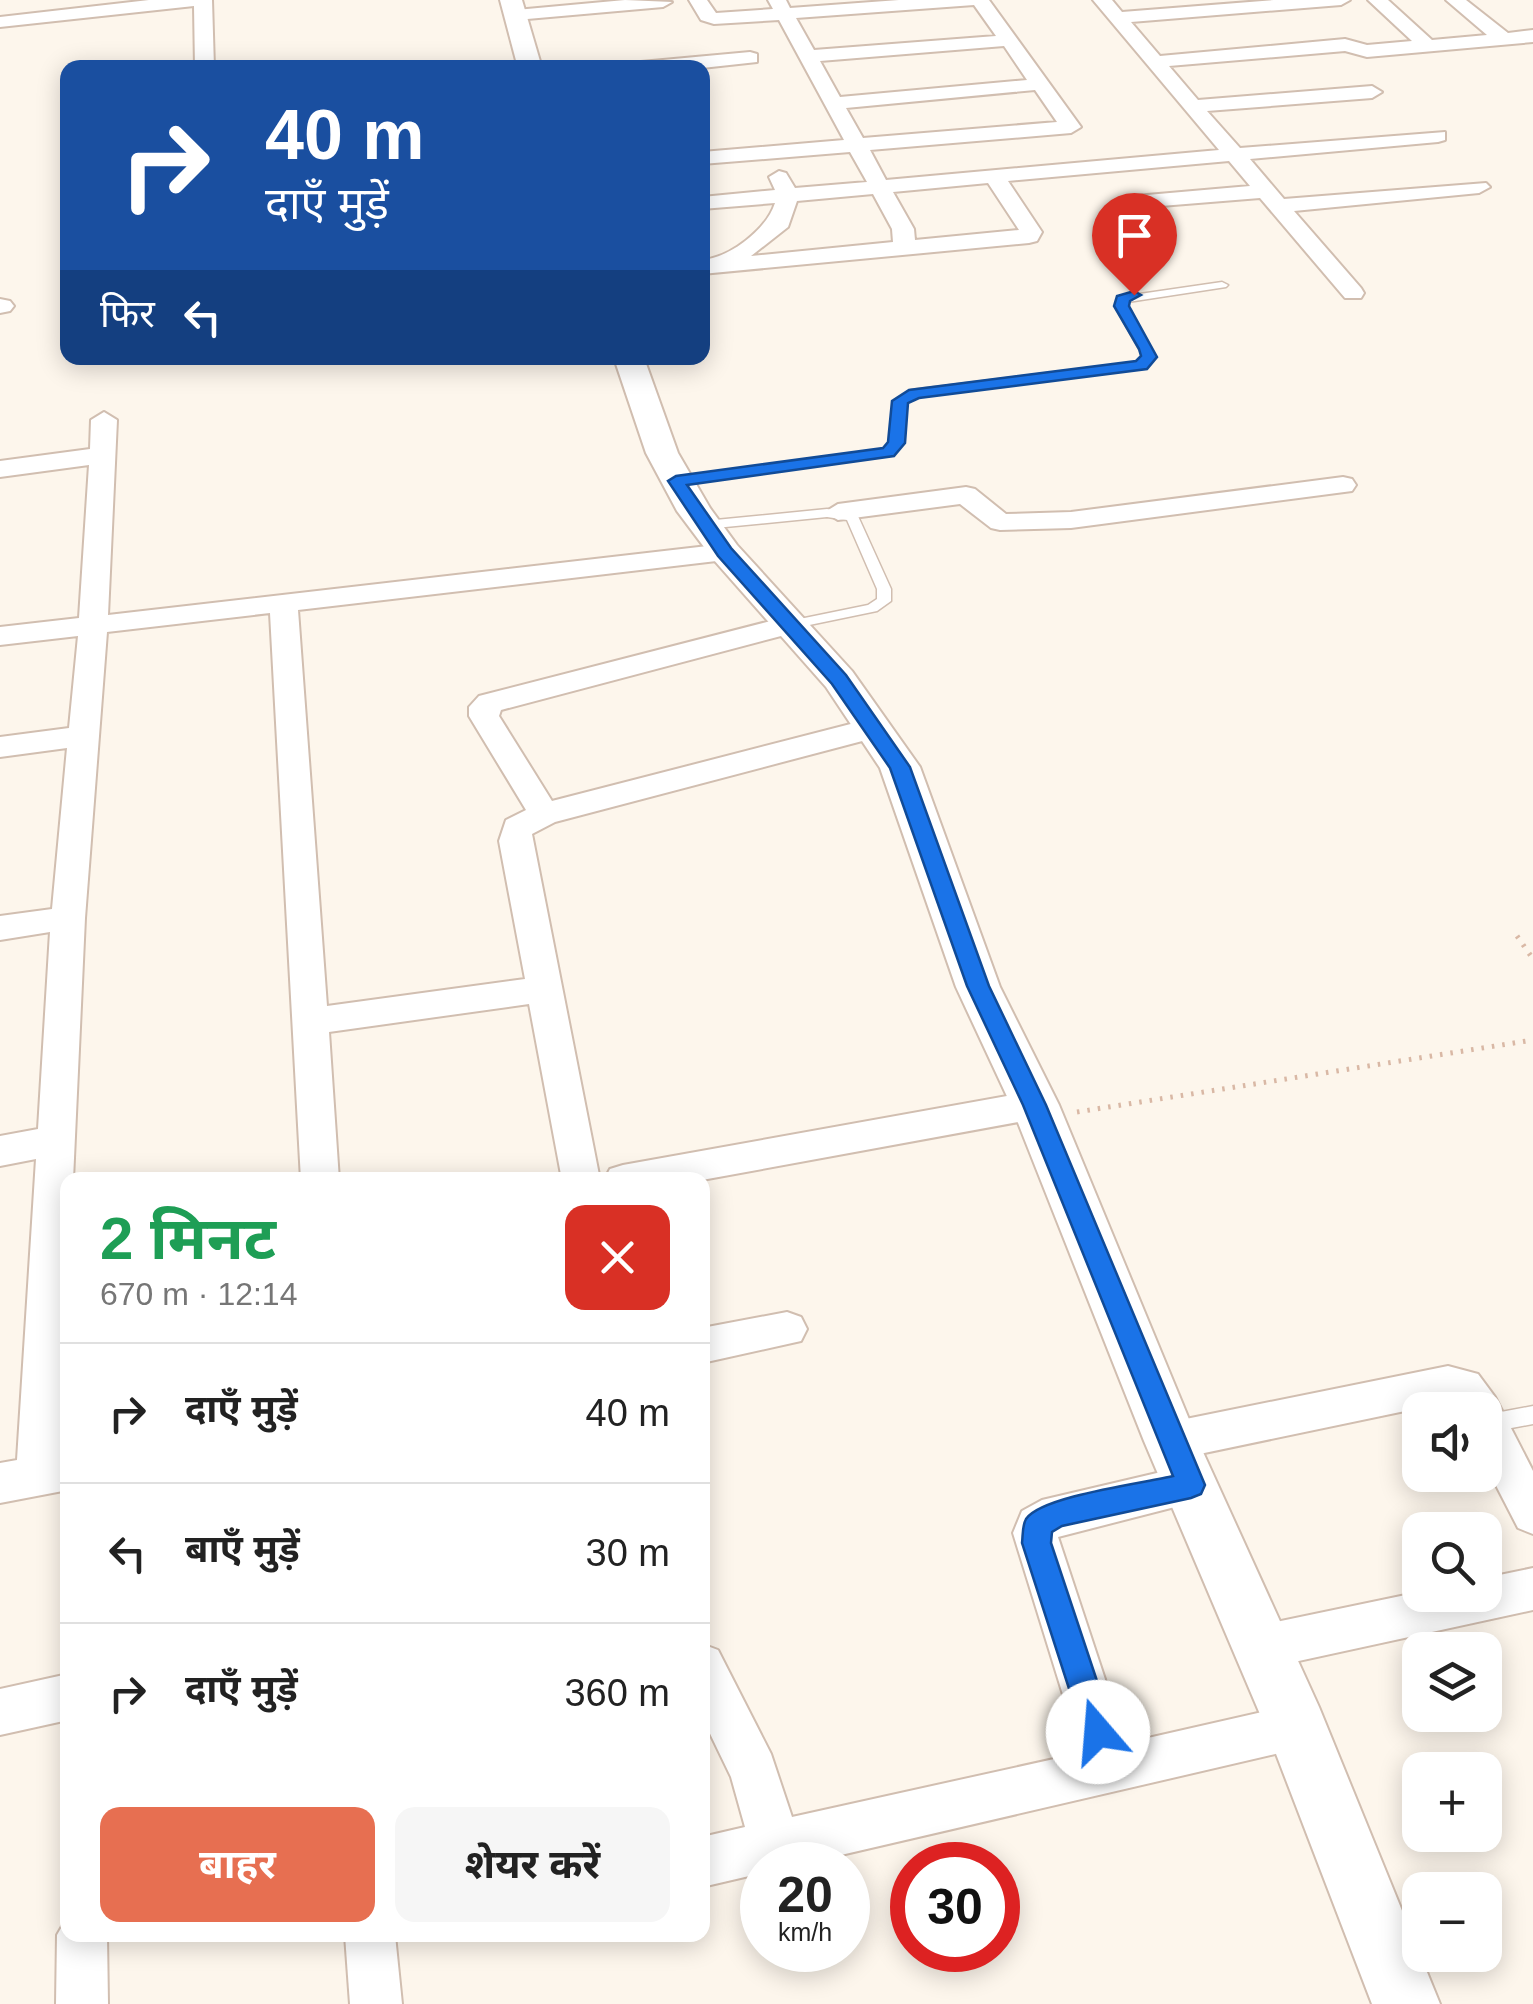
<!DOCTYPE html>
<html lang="hi">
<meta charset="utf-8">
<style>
:root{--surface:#fff;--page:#f6f6f6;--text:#222;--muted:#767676;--line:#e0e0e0;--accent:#e76f51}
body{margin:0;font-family:Helvetica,"Noto Sans Devanagari",sans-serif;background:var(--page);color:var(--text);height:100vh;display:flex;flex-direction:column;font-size:38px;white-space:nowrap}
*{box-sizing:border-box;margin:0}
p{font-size:32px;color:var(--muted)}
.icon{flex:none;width:55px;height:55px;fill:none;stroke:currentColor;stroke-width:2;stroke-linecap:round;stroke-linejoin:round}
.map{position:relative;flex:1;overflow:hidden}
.sheet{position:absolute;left:60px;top:1172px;width:650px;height:770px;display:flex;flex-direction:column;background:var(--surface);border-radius:20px;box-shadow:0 5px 25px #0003}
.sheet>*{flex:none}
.banner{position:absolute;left:60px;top:60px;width:650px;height:305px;border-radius:20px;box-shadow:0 5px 25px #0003;background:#1a4fa0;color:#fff;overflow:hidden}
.buttons{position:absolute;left:1402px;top:1392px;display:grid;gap:20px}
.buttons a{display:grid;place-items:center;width:100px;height:100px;border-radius:20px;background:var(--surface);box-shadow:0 5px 25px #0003;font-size:50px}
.speed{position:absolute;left:740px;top:1842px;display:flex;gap:20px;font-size:50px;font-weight:700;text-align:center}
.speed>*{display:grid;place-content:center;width:130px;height:130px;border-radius:50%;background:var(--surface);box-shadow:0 5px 25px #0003;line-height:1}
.speed small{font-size:25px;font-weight:400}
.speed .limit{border:15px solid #d22;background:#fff;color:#111}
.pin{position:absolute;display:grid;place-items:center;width:85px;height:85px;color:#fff;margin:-102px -42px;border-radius:50% 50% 50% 0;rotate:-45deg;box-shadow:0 0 10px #0007}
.pin .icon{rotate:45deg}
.me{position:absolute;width:110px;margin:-55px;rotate:342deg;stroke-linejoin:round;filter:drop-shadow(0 0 8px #0008)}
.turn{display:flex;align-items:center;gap:35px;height:210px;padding:0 40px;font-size:45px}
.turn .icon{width:130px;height:130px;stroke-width:2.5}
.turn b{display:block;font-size:70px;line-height:85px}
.then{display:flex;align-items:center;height:95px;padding:0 40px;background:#0003;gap:20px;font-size:38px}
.round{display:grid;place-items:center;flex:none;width:105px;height:105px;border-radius:20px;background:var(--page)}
.head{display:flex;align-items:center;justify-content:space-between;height:170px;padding:0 40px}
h1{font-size:60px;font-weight:700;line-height:75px;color:#1e9e55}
.action{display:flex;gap:20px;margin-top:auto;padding:20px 40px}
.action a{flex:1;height:115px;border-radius:20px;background:var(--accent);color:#fff;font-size:40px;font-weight:700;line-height:115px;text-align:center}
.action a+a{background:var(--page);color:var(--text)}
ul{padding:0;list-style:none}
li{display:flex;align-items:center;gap:30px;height:140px;padding:0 40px;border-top:2px solid var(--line)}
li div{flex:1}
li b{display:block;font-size:38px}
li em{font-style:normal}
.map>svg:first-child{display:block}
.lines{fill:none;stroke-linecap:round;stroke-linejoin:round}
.service-casing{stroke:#d1beb0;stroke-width:3}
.minor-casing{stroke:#d1beb0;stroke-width:4}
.tertiary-casing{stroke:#d1beb0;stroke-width:4}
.path{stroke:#d9b8a5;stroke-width:5;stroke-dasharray:2.5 8;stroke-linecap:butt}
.service{fill:#fff;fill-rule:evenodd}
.minor{fill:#fff;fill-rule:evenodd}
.tertiary{fill:#fff;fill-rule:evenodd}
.route{fill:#1a73e8;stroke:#114b97;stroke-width:2.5}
</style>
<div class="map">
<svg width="1533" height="2004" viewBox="0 0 1533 2004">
<rect width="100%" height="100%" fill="#fdf6ec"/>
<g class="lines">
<defs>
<g id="service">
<polygon points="1222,282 1228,285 1226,287 1128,302 1127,306 1155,357 1145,368 918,396 906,403 902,443 888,456 676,485 669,481 676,477 884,449 890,442 894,401 911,390 1137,362 1143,356 1115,306 1119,297"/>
<polygon points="827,509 857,514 891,589 891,601 877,611 790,629 785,628 785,622 868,605 877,599 877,589 847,520 827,517 705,529 698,525 705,521"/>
<polygon points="1533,1406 1533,1424 1485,1433 1485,1415"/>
</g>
<g id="minor">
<polygon points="149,0 212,0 214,68 195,68 194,6 0,27 0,17"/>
<polygon points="625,0 672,2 663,7 516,20 507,15 516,10"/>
<path d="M689 0H707L716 13 773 9 768 0H786L790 8 899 0H989L1081 127 1071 133 870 150 886 180 1219 150 1093 0H1112L1122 12 1274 0H1350L1341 5 1131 22 1160 56 1345 39 1367 45 1412 41 1368 0H1388L1432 40 1487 35 1446 0H1466L1508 33 1533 30V42L1367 57 1345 51 1169 66 1198 100 1372 86 1382 92 1372 98 1207 111 1240 148 1445 132V140L1438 142 1250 159 1284 199 1486 183 1490 187 1479 193 1294 211 1361 288 1364 293 1361 298H1345L1260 198 1124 209 1113 203 1124 197 1250 186 1229 161 1008 181 1042 232 1037 241 1029 243 702 274V260C730 258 767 229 775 203L702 209V197L775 190 769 177 779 171 786 173 795 188 867 182 850 152 702 164V152L844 140 779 20 714 24 701 20ZM974 5 996 36 814 50 796 18ZM1004 46 1027 80 840 97 820 61ZM1035 90 1057 122 863 138 846 108ZM988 183 1019 230 915 240 914 229 893 192ZM873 194 892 229 893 242 751 256 788 227 797 201Z"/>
<polygon points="750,52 757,54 757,62 702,68 632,68 641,62"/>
<polygon points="0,299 10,301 14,306 10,311 0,313"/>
<polygon points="104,412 117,420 108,615 725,544 739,552 725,560 298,610 327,1006 525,979 499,841 506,820 526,810 469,716 469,707 479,696 790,616 800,619 804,625 800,631 501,710 499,716 552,801 874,718 885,721 889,728 885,735 555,822 532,834 600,1180 562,1180 529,1004 329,1032 339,1180 301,1180 270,613 107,632 85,918 73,1180 68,1180 68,1301 61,1453 68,1452 68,1490 0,1503 0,1463 17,1460 36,1159 0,1166 0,1136 38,1129 50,932 0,940 0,916 52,909 67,748 0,757 0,737 69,728 78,636 0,645 0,627 79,618 89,465 0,477 0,461 90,449 91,420"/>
<polygon points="1343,477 1352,479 1356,485 1352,491 1071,528 1000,530 991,528 960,504 838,520 825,512 838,504 966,487 975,489 1006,514 1071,512"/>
<polygon points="1035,1091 1048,1095 1053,1105 1048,1115 1035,1119 702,1180 604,1180 610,1169 623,1165"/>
<polygon points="787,1312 801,1317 807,1329 801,1341 702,1363 702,1328"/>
<polygon points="1448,1366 1478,1374 1495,1397 1533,1471 1533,1534 1518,1528 1485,1464 1485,1410 1456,1410 1448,1402 1171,1460 1156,1454 1150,1441 1156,1428 1171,1422"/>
<polygon points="1191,1465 1206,1471 1213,1485 1206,1499 1058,1537 1126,1743 1297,1704 1314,1711 1321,1728 1314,1745 798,1865 762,1865 762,1873 702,1887 702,1837 745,1827 731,1777 702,1717 702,1644 718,1650 771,1754 792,1817 1081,1753 1013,1533 1022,1511 1042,1500"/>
<polygon points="1533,1568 1533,1610 1262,1669 1246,1663 1239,1647 1246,1631 1262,1625 1420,1592 1420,1595 1485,1595 1485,1578"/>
<polygon points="68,1674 68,1720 0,1735 0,1689"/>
<polygon points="68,1916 68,1935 107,1935 108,2004 56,2004 57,1935"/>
<polygon points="345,1935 395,1935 402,2004 350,2004"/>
</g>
<g id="tertiary">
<polygon points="500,0 522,0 542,68 518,68"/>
<polygon points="614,358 644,358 678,453 710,508 737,545 852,671 920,767 1000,987 1059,1105 1198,1441 1319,1707 1440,2004 1372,2004 1268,1733 1144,1441 1011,1105 956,987 880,768 826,687 713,559 677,511 646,453"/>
</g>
</defs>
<use href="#service" class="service-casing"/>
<use href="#minor" class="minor-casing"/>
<use href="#tertiary" class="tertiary-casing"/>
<g class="path">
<polyline points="1517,936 1533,959"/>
<polyline points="1077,1112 1533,1040"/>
</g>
<use href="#service" class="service"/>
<use href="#minor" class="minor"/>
<use href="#tertiary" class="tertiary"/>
</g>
<path class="route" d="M1134 291 1141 295 1130 301 1129 306 1157 357 1147 369 919 398 908 403 905 443 894 456 687 485 731 548 846 675 910 767 989 986 1046 1105 1205 1485 1201 1494 1191 1498 1062 1526 1052 1532 1051 1543 1114 1732 1109 1743 1098 1747 1087 1743 1083 1732 1022 1543C1023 1535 1022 1526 1026 1519 1041 1496 1144 1483 1173 1476L1023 1105 967 986 890 768 832 684 718 556 668 481 676 476 883 448 888 442 892 401 909 390 1136 361 1141 356 1139 349 1114 306 1117 296Z"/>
</svg>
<div class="buttons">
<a><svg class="icon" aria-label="sound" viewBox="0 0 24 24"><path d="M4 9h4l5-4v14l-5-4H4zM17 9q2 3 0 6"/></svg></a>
<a><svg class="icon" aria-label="search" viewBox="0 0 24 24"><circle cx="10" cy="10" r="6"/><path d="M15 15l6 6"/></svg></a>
<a><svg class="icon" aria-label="layers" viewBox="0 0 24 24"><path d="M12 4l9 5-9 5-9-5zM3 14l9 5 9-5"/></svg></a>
<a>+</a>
<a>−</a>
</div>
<div class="speed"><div>20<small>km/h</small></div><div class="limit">30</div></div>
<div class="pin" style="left:1134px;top:295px;background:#d93025"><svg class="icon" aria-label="arrive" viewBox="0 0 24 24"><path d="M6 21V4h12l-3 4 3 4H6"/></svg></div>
<svg class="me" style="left:1098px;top:1732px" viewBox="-20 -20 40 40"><circle r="19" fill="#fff"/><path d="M0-13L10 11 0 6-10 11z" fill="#1a73e8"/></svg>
<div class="banner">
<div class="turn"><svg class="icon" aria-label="right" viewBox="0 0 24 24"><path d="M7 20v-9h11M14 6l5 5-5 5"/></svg><div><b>40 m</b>दाएँ मुड़ें</div></div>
<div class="then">फिर<svg class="icon" aria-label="left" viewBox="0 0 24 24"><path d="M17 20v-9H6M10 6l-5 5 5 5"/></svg></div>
</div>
<section class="sheet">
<div class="head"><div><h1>2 मिनट</h1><p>670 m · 12:14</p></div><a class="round" style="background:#d93025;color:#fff"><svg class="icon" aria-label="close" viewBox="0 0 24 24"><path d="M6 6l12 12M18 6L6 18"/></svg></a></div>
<ul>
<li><svg class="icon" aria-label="right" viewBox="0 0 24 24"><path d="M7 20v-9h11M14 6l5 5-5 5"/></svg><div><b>दाएँ मुड़ें</b></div><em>40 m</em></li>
<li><svg class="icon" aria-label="left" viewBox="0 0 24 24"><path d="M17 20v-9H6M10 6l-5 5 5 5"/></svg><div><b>बाएँ मुड़ें</b></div><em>30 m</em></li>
<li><svg class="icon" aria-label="right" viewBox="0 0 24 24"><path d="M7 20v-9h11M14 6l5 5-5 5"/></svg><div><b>दाएँ मुड़ें</b></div><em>360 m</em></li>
</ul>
<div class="action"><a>बाहर</a><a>शेयर करें</a></div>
</section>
</div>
